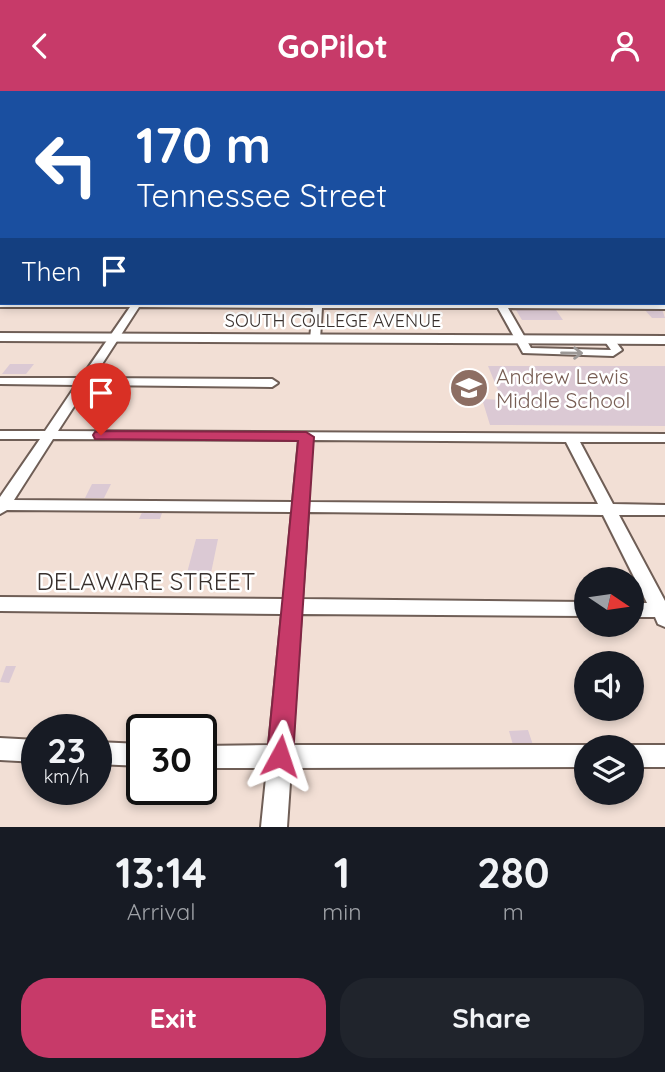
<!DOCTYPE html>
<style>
:root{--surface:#171b24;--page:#20242c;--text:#f1f3f6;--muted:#9ea1a6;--accent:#c73a69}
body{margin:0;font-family:Quicksand,sans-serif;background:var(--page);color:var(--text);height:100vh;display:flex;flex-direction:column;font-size:26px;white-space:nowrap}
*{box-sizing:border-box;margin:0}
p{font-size:23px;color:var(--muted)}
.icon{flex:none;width:38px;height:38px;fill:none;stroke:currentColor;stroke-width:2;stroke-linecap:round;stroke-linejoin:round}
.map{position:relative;height:736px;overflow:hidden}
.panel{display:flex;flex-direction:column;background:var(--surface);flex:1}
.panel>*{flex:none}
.banner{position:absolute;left:0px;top:0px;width:665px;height:214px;box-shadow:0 4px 10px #0003;background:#1a4fa0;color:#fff;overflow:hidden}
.needle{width:46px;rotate:103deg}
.buttons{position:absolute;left:574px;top:476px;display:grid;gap:14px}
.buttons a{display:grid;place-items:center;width:70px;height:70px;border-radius:50%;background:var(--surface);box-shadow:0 4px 10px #0003;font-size:35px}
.speed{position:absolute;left:21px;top:623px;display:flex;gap:14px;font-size:35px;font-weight:700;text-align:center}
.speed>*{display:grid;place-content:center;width:91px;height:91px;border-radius:50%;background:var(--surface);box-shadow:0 4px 10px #0003;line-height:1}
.speed small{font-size:18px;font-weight:400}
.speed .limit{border:4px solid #111;border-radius:10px;background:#fff;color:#111}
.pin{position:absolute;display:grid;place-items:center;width:60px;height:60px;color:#fff;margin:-72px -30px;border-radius:50% 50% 50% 0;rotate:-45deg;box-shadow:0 0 7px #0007}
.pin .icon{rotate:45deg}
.me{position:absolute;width:77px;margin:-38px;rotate:5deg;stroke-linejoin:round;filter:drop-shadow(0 0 5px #0008)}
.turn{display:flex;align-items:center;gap:24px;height:147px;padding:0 21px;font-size:32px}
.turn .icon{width:91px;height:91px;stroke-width:2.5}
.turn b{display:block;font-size:49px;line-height:60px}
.then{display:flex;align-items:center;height:66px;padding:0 21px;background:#0003;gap:14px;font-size:26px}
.eta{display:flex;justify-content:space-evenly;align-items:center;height:119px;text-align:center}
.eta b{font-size:42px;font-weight:700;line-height:49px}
.action{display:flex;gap:14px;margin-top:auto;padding:14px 21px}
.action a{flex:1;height:80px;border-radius:28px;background:var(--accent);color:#fff;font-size:28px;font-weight:700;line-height:80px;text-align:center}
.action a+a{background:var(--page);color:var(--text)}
header{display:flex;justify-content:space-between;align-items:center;height:91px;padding:0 21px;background:var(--accent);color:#fff;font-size:32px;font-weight:700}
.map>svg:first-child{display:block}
.building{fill:#dbc9d4}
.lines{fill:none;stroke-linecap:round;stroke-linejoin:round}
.minor-casing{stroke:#6f5e56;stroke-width:4}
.major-casing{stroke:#6f5e56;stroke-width:4}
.minor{fill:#fff;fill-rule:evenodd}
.major{fill:#fff;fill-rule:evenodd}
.oneway{stroke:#9c9896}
.route{fill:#c73a69;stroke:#812644;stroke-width:2}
.labels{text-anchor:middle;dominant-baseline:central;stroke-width:5;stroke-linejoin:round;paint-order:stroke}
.far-street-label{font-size:18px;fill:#39312e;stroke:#fff}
.education-label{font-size:21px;fill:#785e54;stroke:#fff;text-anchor:start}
.near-street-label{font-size:24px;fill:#39312e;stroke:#fff}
</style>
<header><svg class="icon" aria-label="back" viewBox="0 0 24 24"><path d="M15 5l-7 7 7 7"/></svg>GoPilot<svg class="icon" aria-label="person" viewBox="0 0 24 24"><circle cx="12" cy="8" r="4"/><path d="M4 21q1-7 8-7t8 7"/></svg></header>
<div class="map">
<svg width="665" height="736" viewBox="0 0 665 736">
<rect width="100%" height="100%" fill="#f2dfd5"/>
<g class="building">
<polygon points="518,216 551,217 556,219 563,229 522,229 516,219 519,219"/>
<polygon points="644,218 662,218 665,227 652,227"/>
<polygon points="10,273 34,273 26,283 2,283"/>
<polygon points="488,275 665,275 665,335 490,334 482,308 502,309"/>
<polygon points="92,393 111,393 104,407 85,407"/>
<polygon points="143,419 163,419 160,428 139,428"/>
<polygon points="196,448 218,448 211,482 187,482"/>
<polygon points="6,575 16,575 9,592 0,591"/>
<polygon points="528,639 533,654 513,654 509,640"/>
</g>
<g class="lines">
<defs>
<g id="minor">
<polygon points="2,113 2,118 0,117"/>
<polygon points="663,117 665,118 665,122 663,121"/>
<rect x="663" y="149" width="2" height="4"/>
<rect x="663" y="166" width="2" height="4"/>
<polygon points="0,171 2,171 0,176"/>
<rect x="0" y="182" width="2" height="6"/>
<rect x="663" y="185" width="2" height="6"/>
<path d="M0 210 665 212V218L508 217 531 257 611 259 604 249 609 246 613 247 622 259 613 265 523 262 498 217H322L320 248 315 251 310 248 313 217 139 216 93 287 272 288 278 292 272 296 88 294 58 340 665 343V351H580L613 413 665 414V424H619L665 510V536L658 533 655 526H632V512H647L603 424 308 421 302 508 586 511V525L301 523 292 654H586L593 656H586V676L291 677 287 736H261L267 677H201V655L269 654 282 523 0 520V506L284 508 292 421 7 419 0 423V406L40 348H0V340H45L76 294 0 293V287H81L130 216H0ZM53 348 299 349 293 411 14 409ZM312 349 566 351 598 413 308 411Z"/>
<polygon points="0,647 37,649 37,671 0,669"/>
<polygon points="96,651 142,653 142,675 96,673"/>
<polygon points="632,654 665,654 665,676 632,676 632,656 625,656"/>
</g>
<g id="major">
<polygon points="663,192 665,193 665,202 663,201"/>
<polygon points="0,242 665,245 665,253 0,250"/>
</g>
</defs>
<use href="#minor" class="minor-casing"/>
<use href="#major" class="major-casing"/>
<use href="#minor" class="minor"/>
<use href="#major" class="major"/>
</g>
<defs><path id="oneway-shaft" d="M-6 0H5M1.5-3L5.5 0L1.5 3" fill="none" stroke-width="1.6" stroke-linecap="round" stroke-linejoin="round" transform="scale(1.75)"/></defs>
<use class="oneway" href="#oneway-shaft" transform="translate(572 262) rotate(1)"/>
<linearGradient id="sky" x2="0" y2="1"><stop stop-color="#69bee7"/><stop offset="0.51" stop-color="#f9f1ec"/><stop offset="1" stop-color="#f9f1ec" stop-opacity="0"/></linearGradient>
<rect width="665" height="211" fill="url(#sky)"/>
<polygon class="route" points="101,340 306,341 314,346 293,665 289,674 280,678 271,674 267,665 298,350 95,348 93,344 95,341"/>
<defs>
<symbol id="school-disc" viewBox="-11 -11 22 22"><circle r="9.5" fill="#8d6e63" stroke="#fff"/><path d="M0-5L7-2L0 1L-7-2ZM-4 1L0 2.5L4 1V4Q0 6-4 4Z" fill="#fff"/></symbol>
</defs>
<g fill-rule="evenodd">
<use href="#school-disc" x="447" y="275" width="44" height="44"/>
</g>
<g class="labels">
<g class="far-street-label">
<text x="333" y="229">SOUTH COLLEGE AVENUE</text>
</g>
<g class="education-label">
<text x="496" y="285">Andrew Lewis<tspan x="496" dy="24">Middle School</tspan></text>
</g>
<g class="near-street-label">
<text x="146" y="490">DELAWARE STREET</text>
</g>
</g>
</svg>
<div class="buttons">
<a><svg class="needle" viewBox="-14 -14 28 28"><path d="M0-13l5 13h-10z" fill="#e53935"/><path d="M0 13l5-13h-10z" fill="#9ea1a6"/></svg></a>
<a><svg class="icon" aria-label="sound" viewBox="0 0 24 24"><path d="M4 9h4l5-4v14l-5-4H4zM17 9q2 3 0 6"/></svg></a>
<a><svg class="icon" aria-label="layers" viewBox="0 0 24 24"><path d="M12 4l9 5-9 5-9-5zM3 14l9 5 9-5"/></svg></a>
</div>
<div class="speed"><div>23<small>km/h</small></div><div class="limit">30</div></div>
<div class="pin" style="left:101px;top:344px;background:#d93025"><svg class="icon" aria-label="arrive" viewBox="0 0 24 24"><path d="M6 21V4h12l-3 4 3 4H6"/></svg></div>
<svg class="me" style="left:280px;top:665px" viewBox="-20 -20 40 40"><path d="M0-17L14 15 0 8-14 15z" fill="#c73a69" stroke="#fff" stroke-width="4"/></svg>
<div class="banner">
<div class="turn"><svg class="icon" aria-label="left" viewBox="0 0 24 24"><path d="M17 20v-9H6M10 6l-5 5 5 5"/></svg><div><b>170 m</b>Tennessee Street</div></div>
<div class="then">Then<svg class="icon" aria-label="arrive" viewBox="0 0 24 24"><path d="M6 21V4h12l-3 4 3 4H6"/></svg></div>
</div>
</div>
<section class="panel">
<div class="eta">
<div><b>13:14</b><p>Arrival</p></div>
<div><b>1</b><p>min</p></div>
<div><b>280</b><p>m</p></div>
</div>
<div class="action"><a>Exit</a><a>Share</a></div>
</section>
